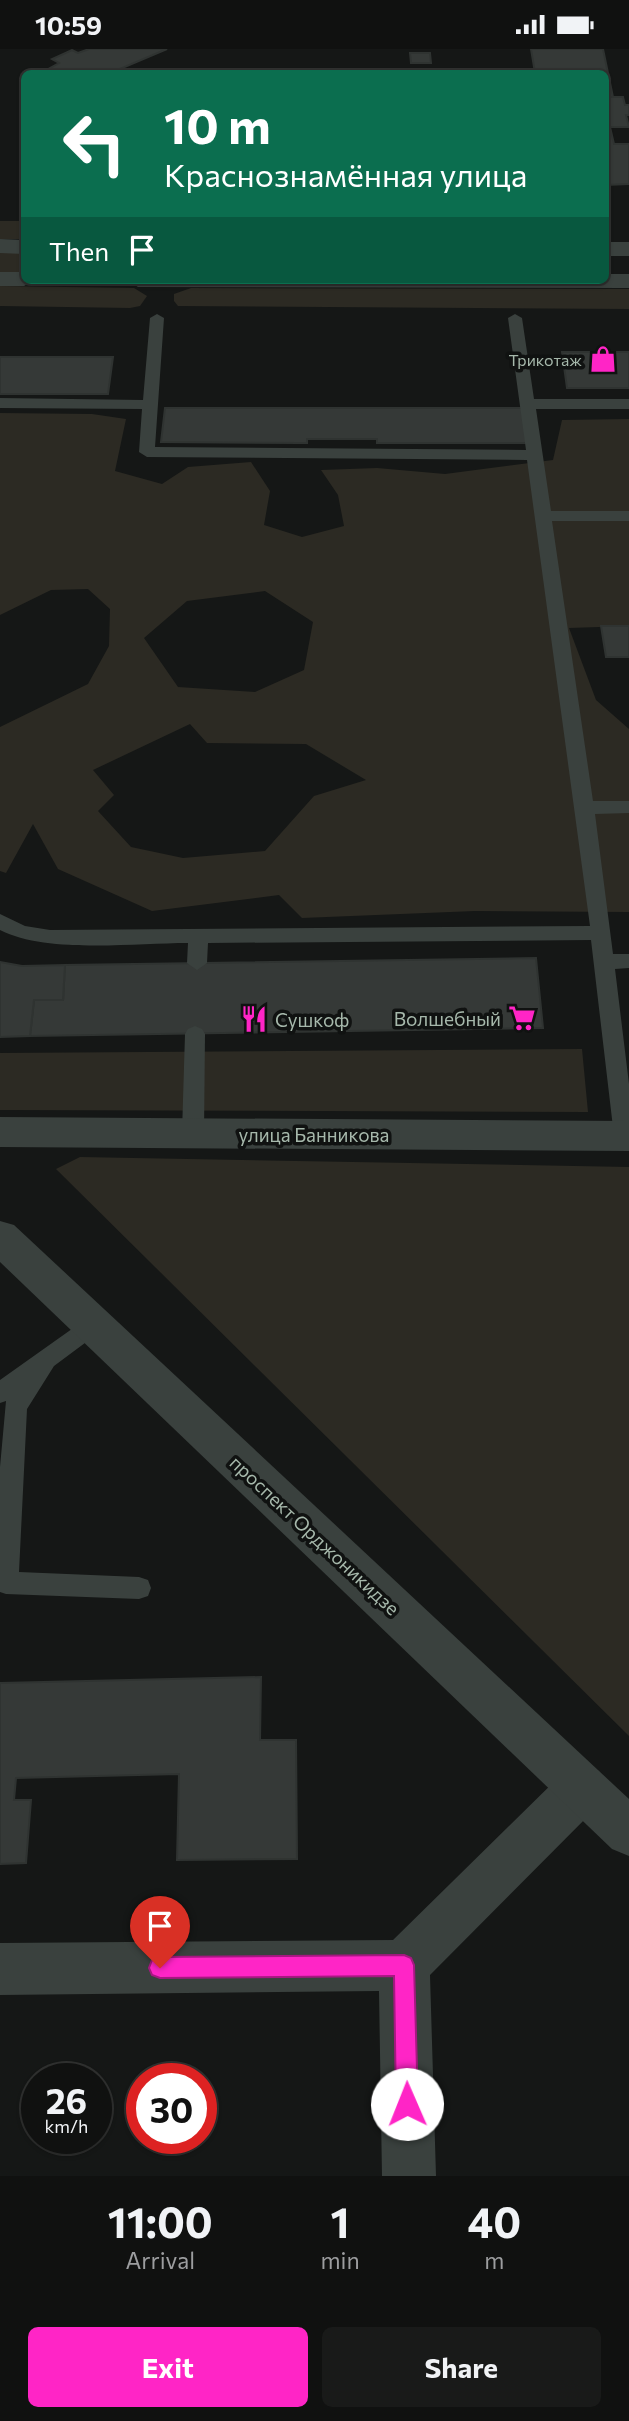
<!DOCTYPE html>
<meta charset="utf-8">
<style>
:root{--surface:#101110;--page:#191a19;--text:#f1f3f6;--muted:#9c9d9f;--line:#303130;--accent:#ff25c6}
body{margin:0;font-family:Commissioner,sans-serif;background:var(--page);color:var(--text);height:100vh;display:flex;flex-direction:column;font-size:26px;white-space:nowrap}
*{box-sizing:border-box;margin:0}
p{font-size:23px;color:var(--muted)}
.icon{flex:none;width:38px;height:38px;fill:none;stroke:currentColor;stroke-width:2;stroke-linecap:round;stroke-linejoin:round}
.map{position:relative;height:2127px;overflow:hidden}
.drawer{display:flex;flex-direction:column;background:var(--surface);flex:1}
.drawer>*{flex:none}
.guide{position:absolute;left:21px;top:21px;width:588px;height:214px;border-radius:10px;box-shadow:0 2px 5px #0004,0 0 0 2px var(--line);background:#0b6e4f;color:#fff;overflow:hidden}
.speed{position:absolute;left:21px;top:2014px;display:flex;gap:14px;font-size:35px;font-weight:700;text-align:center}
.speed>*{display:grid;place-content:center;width:91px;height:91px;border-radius:50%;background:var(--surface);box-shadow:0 2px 5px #0004,0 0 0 2px var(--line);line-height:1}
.speed small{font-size:18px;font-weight:400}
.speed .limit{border:10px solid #d22;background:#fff;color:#111}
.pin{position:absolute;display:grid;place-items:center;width:60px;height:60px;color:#fff;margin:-72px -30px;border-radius:50% 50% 50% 0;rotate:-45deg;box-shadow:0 0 7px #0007}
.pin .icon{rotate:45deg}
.me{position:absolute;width:77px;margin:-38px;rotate:359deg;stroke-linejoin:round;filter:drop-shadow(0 0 5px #0008)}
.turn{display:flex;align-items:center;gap:24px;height:147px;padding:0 28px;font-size:32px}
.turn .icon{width:91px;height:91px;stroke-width:2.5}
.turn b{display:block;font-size:49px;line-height:60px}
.then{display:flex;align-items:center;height:66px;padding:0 28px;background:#0003;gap:14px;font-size:26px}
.eta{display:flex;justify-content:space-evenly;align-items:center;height:119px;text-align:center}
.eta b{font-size:42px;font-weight:700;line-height:49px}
.action{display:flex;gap:14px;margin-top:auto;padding:14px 28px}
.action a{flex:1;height:80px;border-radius:10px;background:var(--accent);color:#fff;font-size:28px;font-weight:700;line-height:80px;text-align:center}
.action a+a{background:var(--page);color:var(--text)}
.status{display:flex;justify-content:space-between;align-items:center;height:49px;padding:0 35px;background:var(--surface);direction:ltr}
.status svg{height:19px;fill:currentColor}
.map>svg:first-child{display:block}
.green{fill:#2c2a23;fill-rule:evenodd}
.building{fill:#353937;stroke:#2f3331;stroke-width:2}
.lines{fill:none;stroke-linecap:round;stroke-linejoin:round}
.service{fill:#3a413e;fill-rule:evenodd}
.pedestrian{fill:#3a413e;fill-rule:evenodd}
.minor{fill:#3a413e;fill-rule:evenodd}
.tertiary{fill:#3a413e;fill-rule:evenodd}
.route{fill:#ff25c6;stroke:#a61881;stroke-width:2}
.labels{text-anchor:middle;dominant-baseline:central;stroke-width:7;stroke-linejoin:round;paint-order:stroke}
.far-poi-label{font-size:16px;fill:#a6b8ab;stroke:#101211;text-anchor:end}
.poi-label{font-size:19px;fill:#a6b8ab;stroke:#101211;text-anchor:end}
.street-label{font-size:19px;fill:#a6b8ab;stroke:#101211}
</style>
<div class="status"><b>10:59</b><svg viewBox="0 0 49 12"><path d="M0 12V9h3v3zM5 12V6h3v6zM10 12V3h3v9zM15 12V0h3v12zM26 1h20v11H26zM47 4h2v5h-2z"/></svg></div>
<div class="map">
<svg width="629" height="2127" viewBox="0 0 629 2127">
<rect width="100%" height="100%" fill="#151716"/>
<g class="green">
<rect x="0" y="172" width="24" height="18"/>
<rect x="0" y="204" width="24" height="19"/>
<polygon points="0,237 134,239 147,247 140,257 130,259 0,257"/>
<polygon points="191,239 629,240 629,260 178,257 174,252 174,245"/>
<path d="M0 364 92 365 126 370 115 422 162 435 188 418 251 413 270 442 264 476 302 488 344 477 338 446 321 421 377 419 445 425 553 411 562 371 629 370V577L569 579 596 651 629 680V863L475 862 302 869 279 846 152 862 58 820 33 775 6 824 0 822V678L88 635 109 597 110 560 88 540 51 541 0 566ZM265 542 313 573 304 621 255 643 178 638 144 589 187 552ZM190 675 207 694 306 695 366 731 314 747 265 802 183 809 131 798 98 762 114 746 93 721Z"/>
<polygon points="582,1000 588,1063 0,1061 0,1004"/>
<polygon points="80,1108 629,1118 629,1687 56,1120"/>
</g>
<g class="building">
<polygon points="89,0 167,0 115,22 119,24 41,24 59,14 52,10 72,1 78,4"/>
<polygon points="531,0 603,0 613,48 606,48 606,24 535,24"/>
<polygon points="410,4 430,4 431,14 411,14"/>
<polygon points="606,48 623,48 625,56 629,56 629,66 626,66 629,78 610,78 614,95 629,95 629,135 606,136"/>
<polygon points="562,303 629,303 629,339 567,339"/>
<polygon points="0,308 113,308 108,345 0,345"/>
<polygon points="165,359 523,359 527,394 377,394 377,390 307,390 307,394 299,394 161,393"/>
<polygon points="601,577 629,577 629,608 606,608"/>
<polygon points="536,909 543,979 30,987 34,951 63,951 65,916"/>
<polygon points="0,913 22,917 65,916 63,951 34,951 30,987 0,988"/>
<polygon points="261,1628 260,1691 296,1691 297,1810 177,1811 179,1725 16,1729 14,1751 31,1751 26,1814 0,1815 0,1634"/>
</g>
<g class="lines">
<g class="service">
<path d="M157 265 164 269 155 398 526 401 508 269 515 265 522 269 534 350H629V360H536L551 462H629V472H552L593 752H629V764L595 765 613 905H629V919L615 920 629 1035V1094L618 1093 614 1087 591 891 208 894 207 914 197 921 187 914 188 894C134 894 47 905 0 881V865L25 877 50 881 590 877 527 411 147 408 139 403 142 360 0 359V349L143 351 150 269Z"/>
<polygon points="195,977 202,980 205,985 204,1084 200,1090 186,1090 182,1084 185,985 188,980"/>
<polygon points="93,1265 101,1268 104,1275 101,1282 54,1317 27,1360 19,1523 139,1528 148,1531 151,1539 148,1547 139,1550 6,1545 0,1543 0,1418 6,1352 0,1354 0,1331"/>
</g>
<g class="pedestrian">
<polygon points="0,190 24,191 24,205 0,204"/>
<rect x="606" y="193" width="23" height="14"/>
<polygon points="0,223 24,223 24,231 35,231 24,237 0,237"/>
<polygon points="606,225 629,225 629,239 138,238 127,231 606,231"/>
</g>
<g class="minor">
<polygon points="0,1068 629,1072 629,1102 0,1098"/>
<polygon points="582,1715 599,1722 606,1739 599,1756 430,1926 436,2127 382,2127 379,1942 0,1946 0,1894 393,1891 565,1722"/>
</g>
<polygon class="tertiary" points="0,1172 14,1176 629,1750 629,1807 612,1800 0,1213"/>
</g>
<polygon class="route" points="404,1906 411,1909 414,1916 418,2055 415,2062 407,2066 399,2062 396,2055 394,1927 160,1929 152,1926 149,1919 152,1911 160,1908"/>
<defs>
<symbol id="shop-bare" viewBox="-9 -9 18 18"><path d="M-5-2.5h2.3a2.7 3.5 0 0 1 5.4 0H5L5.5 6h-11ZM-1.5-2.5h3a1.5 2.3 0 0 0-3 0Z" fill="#ff25c6" stroke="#101211" stroke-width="2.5" paint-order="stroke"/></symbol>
<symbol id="supermarket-bare" viewBox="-9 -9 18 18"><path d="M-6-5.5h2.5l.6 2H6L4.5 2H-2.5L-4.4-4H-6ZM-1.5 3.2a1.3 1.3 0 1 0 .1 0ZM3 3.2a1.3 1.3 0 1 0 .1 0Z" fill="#ff25c6" stroke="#101211" stroke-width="2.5" paint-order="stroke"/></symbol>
<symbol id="restaurant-bare" viewBox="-9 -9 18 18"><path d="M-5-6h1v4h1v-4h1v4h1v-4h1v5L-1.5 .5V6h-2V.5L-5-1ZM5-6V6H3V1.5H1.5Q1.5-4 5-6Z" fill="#ff25c6" stroke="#101211" stroke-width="2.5" paint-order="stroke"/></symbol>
</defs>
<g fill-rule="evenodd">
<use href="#shop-bare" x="584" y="291" width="38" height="38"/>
<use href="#supermarket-bare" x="503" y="950" width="38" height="38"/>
<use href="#restaurant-bare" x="235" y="951" width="38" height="38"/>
</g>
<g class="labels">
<g class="far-poi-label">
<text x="582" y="310">Трикотаж</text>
</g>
<g class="poi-label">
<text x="501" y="969">Волшебный</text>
<text x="275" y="970" text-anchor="start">Сушкоф</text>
</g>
<g class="street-label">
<text x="314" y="1085">улица Банникова</text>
<text transform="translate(315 1486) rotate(43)">проспект Орджоникидзе</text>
</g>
</g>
</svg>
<div class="speed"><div>26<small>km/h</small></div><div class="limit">30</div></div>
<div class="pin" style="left:160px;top:1919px;background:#d93025"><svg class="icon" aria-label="arrive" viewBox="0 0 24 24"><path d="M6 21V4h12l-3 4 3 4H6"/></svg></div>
<svg class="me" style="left:407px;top:2055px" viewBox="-20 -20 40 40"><circle r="19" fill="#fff"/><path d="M0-13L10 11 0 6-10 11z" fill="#ff25c6"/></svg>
<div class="guide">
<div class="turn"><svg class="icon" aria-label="left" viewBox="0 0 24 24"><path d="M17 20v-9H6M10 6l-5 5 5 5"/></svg><div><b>10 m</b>Краснознамённая улица</div></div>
<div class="then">Then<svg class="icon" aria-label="arrive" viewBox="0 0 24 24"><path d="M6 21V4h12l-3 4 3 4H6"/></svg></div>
</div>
</div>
<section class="drawer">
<div class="eta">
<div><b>11:00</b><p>Arrival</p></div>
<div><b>1</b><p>min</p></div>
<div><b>40</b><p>m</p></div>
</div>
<div class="action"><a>Exit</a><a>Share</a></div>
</section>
